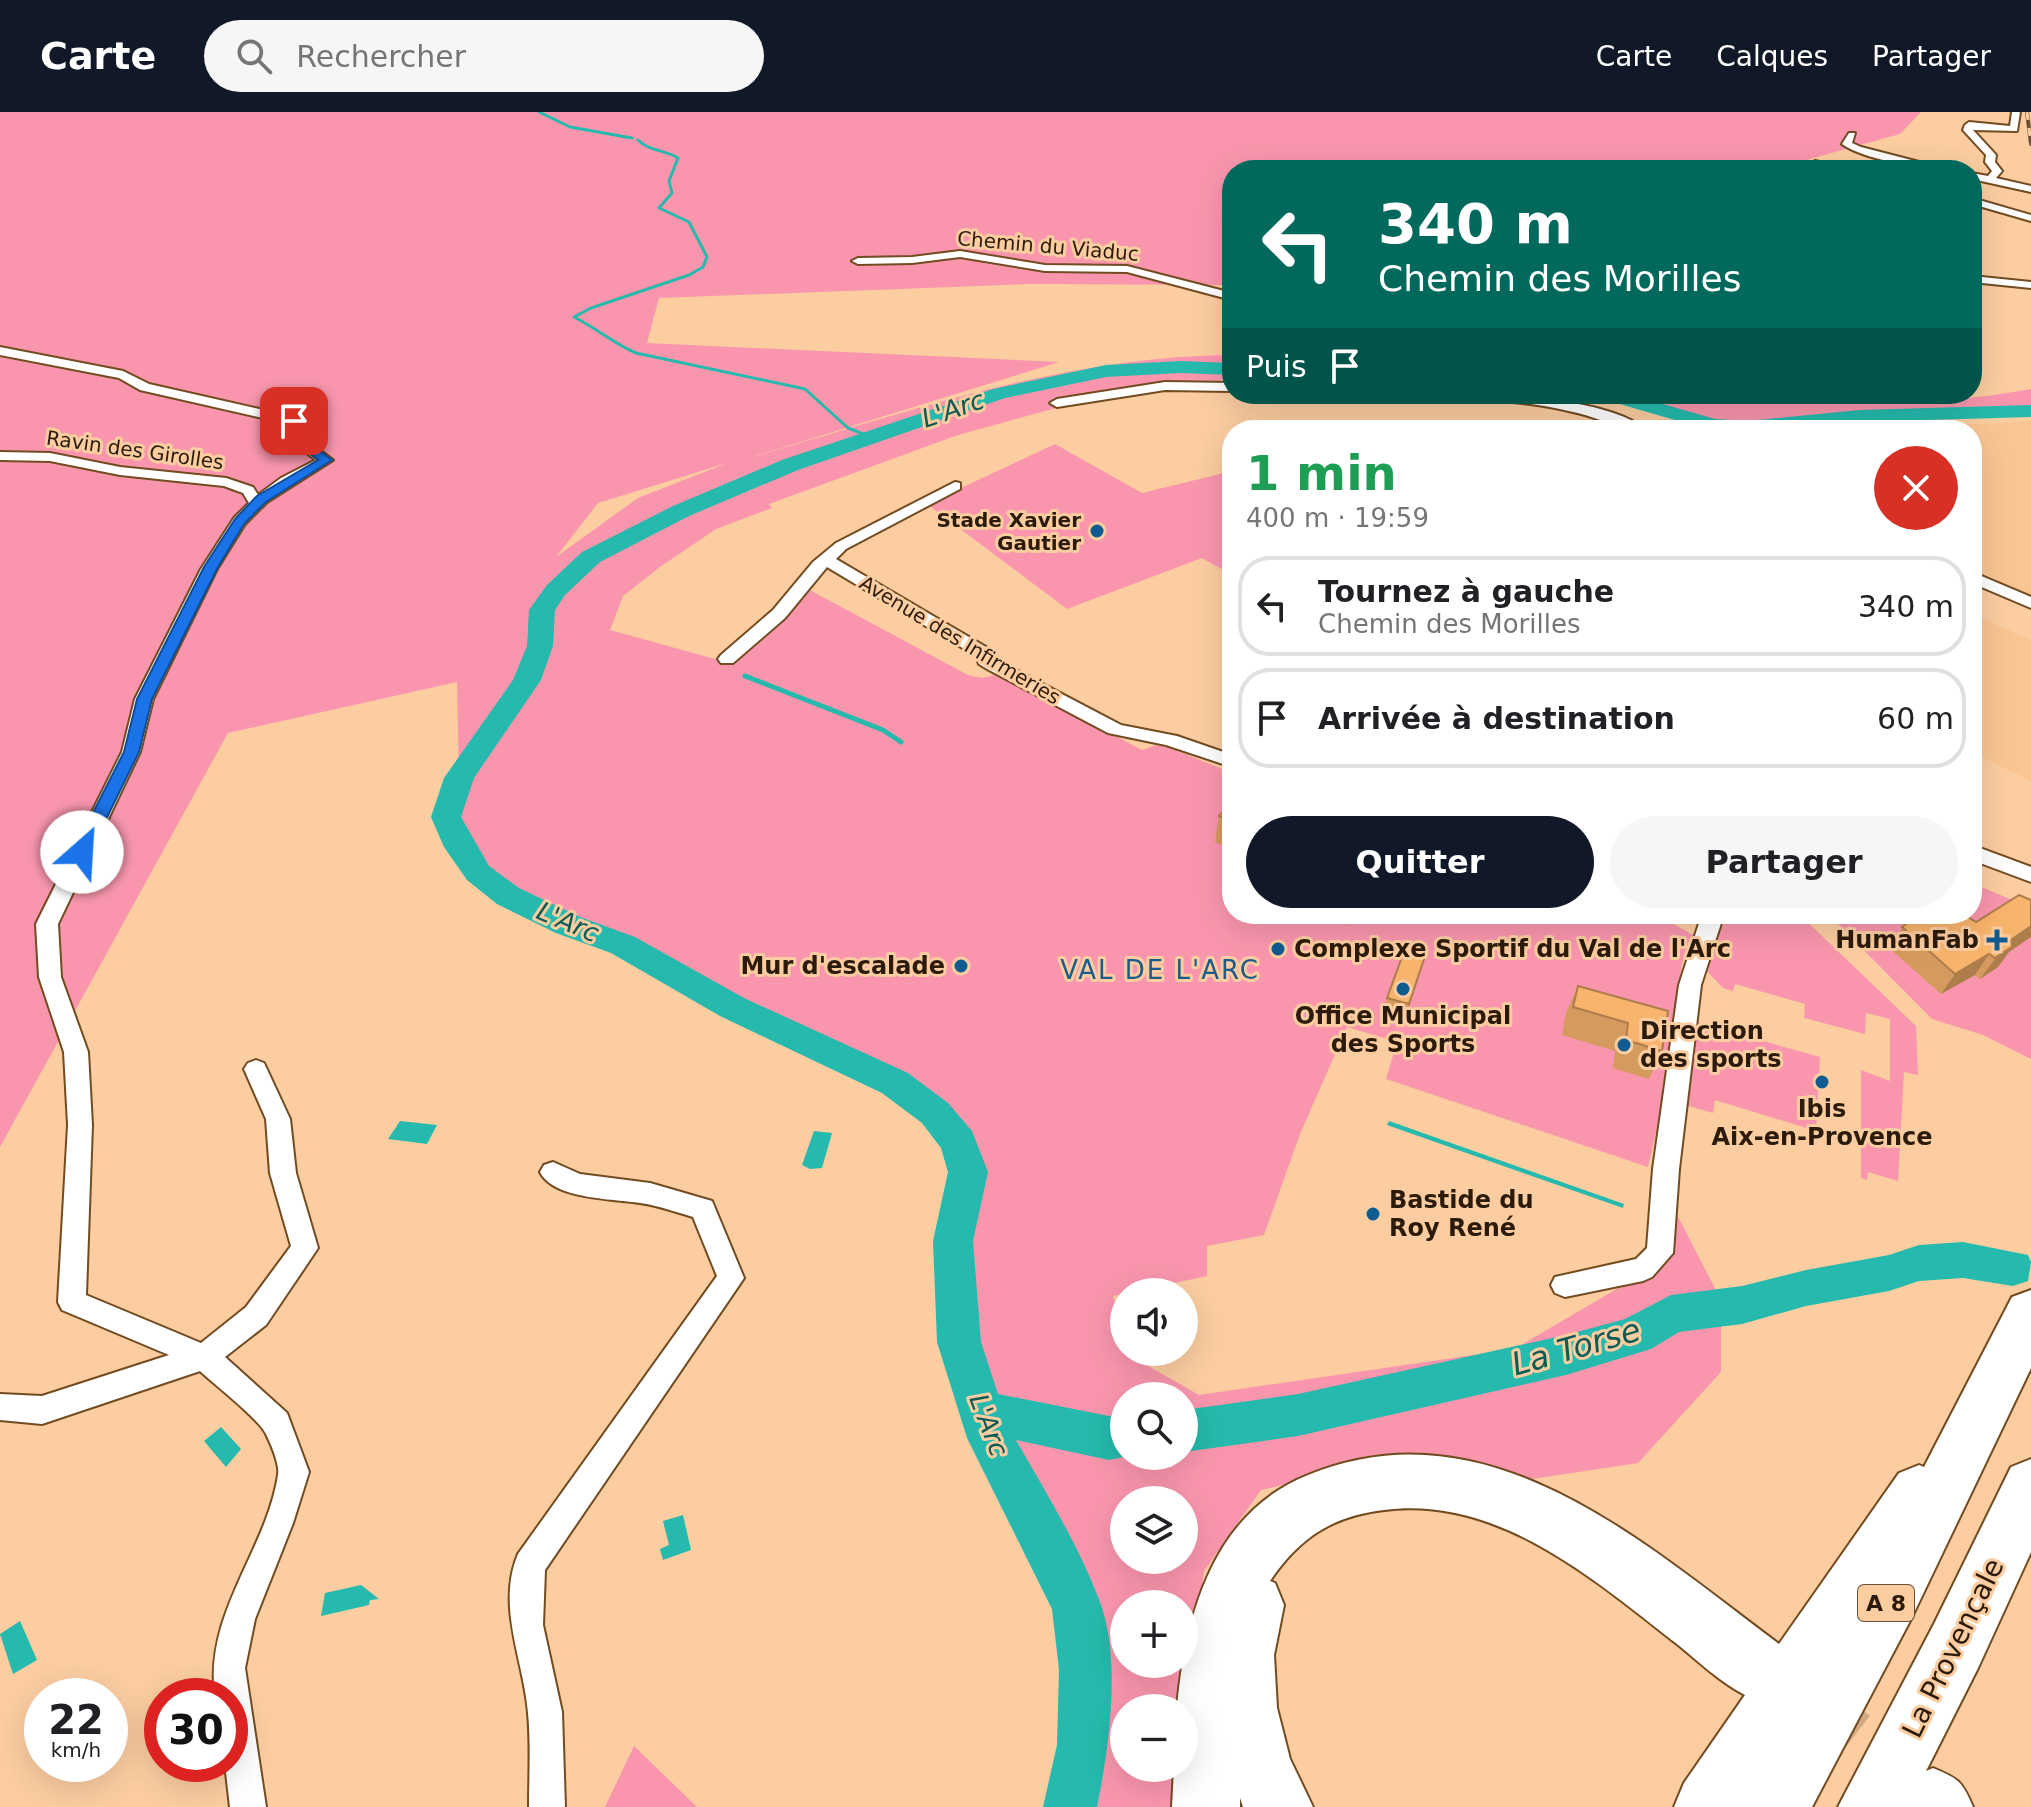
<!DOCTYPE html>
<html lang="fr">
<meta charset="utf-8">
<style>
:root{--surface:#fff;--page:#f6f6f6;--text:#202124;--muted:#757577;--line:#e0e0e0;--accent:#111827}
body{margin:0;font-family:"DejaVu Sans",sans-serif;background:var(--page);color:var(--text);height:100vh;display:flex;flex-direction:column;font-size:30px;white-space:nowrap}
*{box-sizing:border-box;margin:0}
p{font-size:26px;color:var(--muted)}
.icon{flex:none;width:44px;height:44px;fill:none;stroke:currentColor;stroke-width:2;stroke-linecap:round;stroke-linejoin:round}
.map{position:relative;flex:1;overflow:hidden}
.details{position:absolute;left:1222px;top:308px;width:760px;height:504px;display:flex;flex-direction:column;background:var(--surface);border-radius:32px;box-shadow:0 8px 32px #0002}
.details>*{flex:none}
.banner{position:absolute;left:1222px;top:48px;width:760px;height:244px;border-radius:32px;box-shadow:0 8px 32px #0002;background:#00695c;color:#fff;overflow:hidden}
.buttons{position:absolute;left:1110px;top:1166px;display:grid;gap:16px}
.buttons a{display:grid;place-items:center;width:88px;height:88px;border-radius:50%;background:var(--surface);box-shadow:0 8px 32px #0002;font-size:40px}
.speed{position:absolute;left:24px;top:1566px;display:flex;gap:16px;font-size:40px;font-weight:700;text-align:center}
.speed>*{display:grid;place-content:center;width:104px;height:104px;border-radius:50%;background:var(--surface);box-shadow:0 8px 32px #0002;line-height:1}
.speed small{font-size:20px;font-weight:400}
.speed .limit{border:12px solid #d22;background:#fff;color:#111}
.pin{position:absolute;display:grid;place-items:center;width:68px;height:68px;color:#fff;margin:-34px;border-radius:16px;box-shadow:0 4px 12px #0006}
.me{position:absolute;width:88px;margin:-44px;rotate:26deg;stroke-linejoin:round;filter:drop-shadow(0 0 6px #0008)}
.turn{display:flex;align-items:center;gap:28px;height:168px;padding:0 24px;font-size:36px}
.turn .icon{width:104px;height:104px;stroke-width:2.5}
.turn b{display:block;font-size:56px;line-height:68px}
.then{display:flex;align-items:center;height:76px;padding:0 24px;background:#0003;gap:16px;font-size:30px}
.round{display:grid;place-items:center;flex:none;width:84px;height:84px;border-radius:42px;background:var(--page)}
.head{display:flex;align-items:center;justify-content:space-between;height:136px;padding:0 24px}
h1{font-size:48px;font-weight:800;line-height:60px;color:#1e9e55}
.button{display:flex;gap:16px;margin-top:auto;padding:16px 24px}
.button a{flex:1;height:92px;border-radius:48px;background:var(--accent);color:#fff;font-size:32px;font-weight:800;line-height:92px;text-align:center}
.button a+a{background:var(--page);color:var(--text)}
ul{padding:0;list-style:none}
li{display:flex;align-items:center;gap:24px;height:100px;margin:0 16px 12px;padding:0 8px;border:4px solid var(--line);border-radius:32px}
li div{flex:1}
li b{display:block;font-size:30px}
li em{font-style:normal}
header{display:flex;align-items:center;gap:48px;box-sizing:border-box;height:112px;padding:0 40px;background:var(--accent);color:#fff}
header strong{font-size:38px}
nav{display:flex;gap:44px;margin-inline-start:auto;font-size:28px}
.search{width:560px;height:72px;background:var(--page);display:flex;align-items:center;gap:20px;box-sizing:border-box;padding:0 28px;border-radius:44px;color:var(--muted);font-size:30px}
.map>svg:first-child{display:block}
.built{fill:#f9c593}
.green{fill:#f996ad;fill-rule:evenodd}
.water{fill:#25baad}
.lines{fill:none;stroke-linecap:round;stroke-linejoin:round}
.stream-far2{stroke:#25baad;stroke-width:3}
.stream-far1{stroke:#25baad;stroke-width:4}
.stream{stroke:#25baad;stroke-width:5}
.river{fill:#25baad;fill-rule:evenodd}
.motorway-tunnel{stroke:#d2a983;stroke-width:60;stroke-dasharray:60 30;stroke-linecap:butt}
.minor-casing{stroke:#724b21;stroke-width:4}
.motorway-casing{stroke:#724b21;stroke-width:4}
.minor{fill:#fff;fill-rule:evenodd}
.motorway{fill:#fff;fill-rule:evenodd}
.rail-casing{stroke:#694f36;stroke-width:4}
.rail{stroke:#fbcda1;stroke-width:3;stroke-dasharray:8;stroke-linecap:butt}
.wall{fill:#d59a5d}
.shaded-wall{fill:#ae7d4c}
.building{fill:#f8b36c;stroke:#ae7d4c;stroke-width:2}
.route{fill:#1a73e8;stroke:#114b97;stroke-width:2}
.poi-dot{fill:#105b8f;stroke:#fbcda1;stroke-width:3}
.labels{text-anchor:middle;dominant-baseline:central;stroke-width:6;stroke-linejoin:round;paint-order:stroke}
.far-street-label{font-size:20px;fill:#2c1b0a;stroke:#fbcda1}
.far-poi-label{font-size:20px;font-weight:bold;fill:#2c1b0a;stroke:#fbcda1;text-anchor:end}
.shield{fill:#fbcda1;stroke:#6a5037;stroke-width:2}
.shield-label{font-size:22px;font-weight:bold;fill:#2c1b0a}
.poi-label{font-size:24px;font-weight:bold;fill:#2c1b0a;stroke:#fbcda1;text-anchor:start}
.water-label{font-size:26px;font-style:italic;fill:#0c5b54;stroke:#fbcda1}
.neighbourhood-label{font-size:26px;letter-spacing:2px;fill:#1b5b8a;stroke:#fbcda1}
.near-street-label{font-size:28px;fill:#2c1b0a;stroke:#fbcda1}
.near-water-label{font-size:32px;font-style:italic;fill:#0c5b54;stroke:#fbcda1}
</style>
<header>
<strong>Carte</strong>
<div class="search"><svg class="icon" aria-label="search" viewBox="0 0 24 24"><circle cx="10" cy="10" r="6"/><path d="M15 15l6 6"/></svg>Rechercher</div>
<nav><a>Carte</a><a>Calques</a><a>Partager</a></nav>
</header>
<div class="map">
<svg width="2031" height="1695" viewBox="0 0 2031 1695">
<rect width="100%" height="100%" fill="#fbcda1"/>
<g class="built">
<polygon points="2031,309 2031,485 1972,459 1972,318 1871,318"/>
<polygon points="1972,502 2031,528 2031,669 1972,640"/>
</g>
<g class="green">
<path d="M0 0H1921L1900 22 1770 58H1232V173L1032 172 659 186 647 231 1059 250 749 346C908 300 1065 244 1232 243V272C1172 266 1110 276 1051 288L1060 295 958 323 769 392 772 396 716 417 660 455 623 484 610 518 715 547 724 546 806 476 968 563 982 566 998 562 1142 638 1156 633 1165 634 1232 661V802H1667L1672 811 1693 823 1682 851 1665 983 1648 1055 1386 967 1397 930 1347 915 1300 1022 1264 1123 1207 1134V1164L1113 1184 1124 1217V1240H1132L1134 1246 1199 1283 1514 1237 1615 1178 1646 1164 1672 1093 1721 1188V1260L1638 1351 1526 1368 1399 1346 1261 1378 1204 1459 1184 1596H1124V1656H1178L1177 1695H1070L1083 1633 1085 1558 1077 1497 1052 1440 990 1326 959 1230 953 1129 968 1060 958 1030 935 1001 895 971 732 895 623 833 568 813 508 784 478 761 460 735 446 705 459 666 457 570 228 621 0 1035ZM727 351 638 386 556 445 598 391ZM1124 1284H1184V1344H1124ZM1124 1388H1184V1448H1124ZM1124 1492H1184V1552H1124Z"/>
<path d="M2031 277V299L1935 301 1748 315 1714 313 1607 282H1671L1693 287C1806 291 1919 298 2031 277Z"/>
<polygon points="1055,332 1142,381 1232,359 1232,463 1202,446 1067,497 927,392"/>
<polygon points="1972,771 2031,796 2031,947 1983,923 1932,907 1828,802 1972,802"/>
<polygon points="1731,802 1799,802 1916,914 1918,963 1904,960 1898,1069 1868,1060 1867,1068 1861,1066 1861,958 1890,969 1890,907 1866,901 1865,922 1804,906 1805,892 1735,872 1733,879 1723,876 1704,856 1712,829"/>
<polygon points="1696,910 1820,945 1816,1019 1715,988 1713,1001 1685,993"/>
<polygon points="634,1634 697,1695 605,1695"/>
</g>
<g class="water">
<polygon points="400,1009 437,1013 427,1032 388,1027"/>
<polygon points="1389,1009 1624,1092 1623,1096 1387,1013"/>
<polygon points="814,1019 832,1021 822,1056 810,1057 802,1053"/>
<polygon points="221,1315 241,1337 226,1355 204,1329"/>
<polygon points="683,1403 691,1438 663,1448 660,1437 669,1433 663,1409"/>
<polygon points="361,1473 379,1487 370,1488 369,1493 321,1504 325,1481"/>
<polygon points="20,1509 37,1548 13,1562 0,1522"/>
</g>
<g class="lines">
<g class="stream-far2">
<polyline points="539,0 570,15 632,26"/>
<path d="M638 28C650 40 664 37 678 46L669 69 672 81 659 96 689 110 707 145 703 155 689 163 591 196 574 205C596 216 613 231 636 241L805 277 848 316 871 325"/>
</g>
<polyline class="stream-far1" points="745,564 749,565"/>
<polyline class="stream" points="745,564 883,618 901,630"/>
<g class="river">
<path d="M1180 249 1232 251V263L1180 261 1106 265 1005 286 798 358 689 404 600 450 565 483 555 498 553 534 541 568 474 666 461 705 489 754 519 776 580 805 635 825 744 886 908 961 948 991 972 1019 988 1060 973 1129 981 1230 998 1282 1109 1304 1124 1302V1344H1128L1109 1348 1016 1328C1046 1381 1080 1435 1101 1493 1121 1550 1109 1636 1097 1695H1043L1057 1633 1059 1558 1052 1497 967 1326 937 1230 933 1129 948 1060 941 1036 922 1011 882 981 720 904 611 841 556 821 497 792 467 768 444 735 431 705 444 666 513 568 527 534 529 498 547 473 582 440 673 394 782 348 993 277 1106 253Z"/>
<polygon points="1596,282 1628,282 1715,307 1748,309 1860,298 2031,293 2031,305 1860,310 1782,318 1709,318 1599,286"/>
<polygon points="1963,1130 2028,1143 2031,1150 2028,1169 2013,1174 1963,1166 1919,1169 1889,1179 1806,1194 1742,1212 1679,1220 1651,1237 1566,1263 1298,1324 1184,1340 1184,1298 1298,1282 1566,1223 1625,1207 1671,1183 1742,1174 1806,1158 1889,1143 1919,1133"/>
</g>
<polyline class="motorway-tunnel" points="1804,1591 1913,1675"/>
<defs>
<g id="minor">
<polygon points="2012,0 2020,0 2017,19 1973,18 1996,43 1995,50 2002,59 1996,66 2031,74 2031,80 1972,67 1972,61 1988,64 1992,59 1985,50 1986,43 1963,18 1965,13 1969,10 2010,14"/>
<path d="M1849 21H1855L1852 31 1861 35 1950 58C1923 58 1863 47 1842 32Z"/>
<polygon points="1815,49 1846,56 1848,58 1812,54"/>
<polygon points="1972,86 2031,103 2031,109 1972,92"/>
<polygon points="960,139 1045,153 1127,154 1232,181 1232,188 1127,160 1045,159 960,145 912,151 858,152 852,149 858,146 912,145"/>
<polygon points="1972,164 2031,170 2031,176 1972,170"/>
<path d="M0 235 123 259 149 272 299 306 306 316 305 327 333 348 267 390 245 412 217 457 153 587 140 640 58 812 61 865 88 940 92 1013 86 1183 201 1231 246 1195 291 1134 270 1061 266 1007 244 957 248 951 256 948 264 951 290 1007 296 1061 318 1136 266 1213 225 1245 287 1301 309 1360 293 1411 255 1507 245 1556 266 1695H230L225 1652H230V1584H215C204 1501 266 1440 278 1363 280 1353 271 1332 266 1322 259 1307 215 1273 200 1259L42 1312 0 1308V1282L42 1284 169 1243 62 1198 58 1190 68 1013 64 940 39 865 36 812 122 640 135 587 201 457 234 406 249 391 243 381 224 374 120 363 50 349 0 348V340L50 341 120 355 226 366 253 375 258 383 281 366 316 348 293 331 289 312 140 278 119 266 0 243Z"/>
<polygon points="1165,270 1232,271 1232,279 1165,278 1057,295 1050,291 1057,287"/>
<path d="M1459 282C1506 282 1611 287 1646 318 1620 318 1598 305 1573 300 1538 291 1502 289 1466 286Z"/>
<polygon points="955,370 960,371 960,377 846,437 836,447 991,538 994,546 1001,550 1121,613 1177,624 1232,643 1232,655 1166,633 1108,621 989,558 979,552 976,544 827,455 785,506 733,551 721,551 718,547 721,543 773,498 813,450 836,431"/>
<polygon points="1972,460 2031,485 2031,496 1972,471"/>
<polygon points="1972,733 2031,755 2031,770 1972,748"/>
<polygon points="1702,802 1724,802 1701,873 1679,1057 1673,1141 1652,1165 1643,1169 1565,1185 1555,1181 1551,1173 1555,1165 1636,1147 1647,1136 1653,1057 1679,873"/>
<path d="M553 1050 580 1062 650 1071 712 1089 744 1166 545 1458 543 1513 562 1600 565 1695H529C529 1664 531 1632 528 1601 524 1549 496 1494 518 1442L717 1164 693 1105C679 1101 665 1096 651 1093 622 1086 555 1090 540 1060L544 1053Z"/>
</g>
<g id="motorway">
<path d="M2031 1178V1256L1911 1507 1812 1695H1674L1684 1671 1745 1583C1721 1571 1698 1549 1677 1532 1594 1467 1497 1383 1384 1398 1332 1404 1299 1426 1270 1469L1275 1471 1284 1493 1274 1543 1277 1596 1290 1647 1313 1695H1243L1240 1686V1695H1172L1174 1656H1184V1596H1177C1185 1506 1212 1401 1308 1363 1489 1289 1643 1431 1779 1532L1899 1361 1919 1353 1924 1355 2012 1185Z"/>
<path d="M2031 1347V1440L1978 1556 1926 1659 1933 1656C1959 1667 1962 1669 1973 1695H1838L1934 1512 2011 1355Z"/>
</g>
</defs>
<use href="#minor" class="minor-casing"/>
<use href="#motorway" class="motorway-casing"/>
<use href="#minor" class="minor"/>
<use href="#motorway" class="motorway"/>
<defs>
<polyline id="rail" points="2027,0 2031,32"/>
</defs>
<use href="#rail" class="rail-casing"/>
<use href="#rail" class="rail"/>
</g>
<g class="wall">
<polygon points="1232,691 1232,737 1215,730 1219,704"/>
<polygon points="1322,802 1355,802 1345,813"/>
<polygon points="1889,802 1963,802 2009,840 1998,855 1980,867 1975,863 1941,882 1889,836 1904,813"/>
<polygon points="1422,855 1405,906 1383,900 1387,886"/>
<polygon points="1578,874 1668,899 1662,939 1649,967 1613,956 1615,939 1562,923 1566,901"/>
</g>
<g class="shaded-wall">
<polygon points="1348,802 1355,802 1345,813"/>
<polygon points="2031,814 2031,825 2009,840 1998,855 1980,867 2008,830"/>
<polygon points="1989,842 1975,863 1941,882 1955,862"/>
</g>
<g class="building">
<polygon points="1232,691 1232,710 1219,704"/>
<polygon points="2019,783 2031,788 2031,814 2008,830 2013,834 1995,846 1989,842 1955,862 1902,815 1919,802 1963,802 1976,810"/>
<polygon points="1406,834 1426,841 1409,892 1387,886"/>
<polygon points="1578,874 1668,899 1662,939 1626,928 1628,911 1573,895"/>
</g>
<polygon class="route" points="290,307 298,307 305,316 304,327 332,348 266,390 244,412 218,455 152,587 139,640 90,740 88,744 76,744 73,740 124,640 137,587 204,455 235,407 257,384 318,348 292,328 294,316 288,309"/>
<g class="poi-dot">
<circle cx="1097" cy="419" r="8"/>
<path d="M1993 816h8v8h8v8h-8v8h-8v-8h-8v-8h8z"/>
<circle cx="1278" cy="837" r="8"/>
<circle cx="961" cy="854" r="8"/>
<circle cx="1403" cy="877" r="8"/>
<circle cx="1624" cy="933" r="8"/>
<circle cx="1822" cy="970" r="8"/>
<circle cx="1373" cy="1102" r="8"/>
</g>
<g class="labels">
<g class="far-street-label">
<text transform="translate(1048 134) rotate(5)">Chemin du Viaduc</text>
<text transform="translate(135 338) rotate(8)">Ravin des Girolles</text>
<text transform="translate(960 528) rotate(31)">Avenue des Infirmeries</text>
</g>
<g class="far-poi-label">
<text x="1081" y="408">Stade Xavier<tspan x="1081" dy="23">Gautier</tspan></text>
</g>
<rect class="shield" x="1858" y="1473" width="56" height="36" rx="6"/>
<g class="shield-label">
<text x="1886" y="1491">A 8</text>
</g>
<g class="poi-label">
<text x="1979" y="828" text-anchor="end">HumanFab</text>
<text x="1294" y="837">Complexe Sportif du Val de l'Arc</text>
<text x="945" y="854" text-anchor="end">Mur d'escalade</text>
<text x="1403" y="904" text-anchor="middle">Office Municipal<tspan x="1403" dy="28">des Sports</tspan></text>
<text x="1640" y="919">Direction<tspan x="1640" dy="28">des sports</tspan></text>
<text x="1822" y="997" text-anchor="middle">Ibis<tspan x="1822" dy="28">Aix-en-Provence</tspan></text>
<text x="1389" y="1088">Bastide du<tspan x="1389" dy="28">Roy René</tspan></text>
</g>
<g class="water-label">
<text transform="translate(953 297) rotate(-19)">L'Arc</text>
<text transform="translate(568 810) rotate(23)">L'Arc</text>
<text transform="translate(989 1313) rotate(69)">L'Arc</text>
</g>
<g class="neighbourhood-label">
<text x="1160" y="858">VAL DE L'ARC</text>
</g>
<g class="near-street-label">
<text transform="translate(1953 1536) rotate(-64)">La Provençale</text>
</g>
<g class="near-water-label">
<text transform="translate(1576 1235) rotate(-16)">La Torse</text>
</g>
</g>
</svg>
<div class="buttons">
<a><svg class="icon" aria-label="sound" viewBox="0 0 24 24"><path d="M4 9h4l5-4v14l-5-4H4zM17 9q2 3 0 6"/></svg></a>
<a><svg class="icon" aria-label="search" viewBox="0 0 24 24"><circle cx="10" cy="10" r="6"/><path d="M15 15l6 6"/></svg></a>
<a><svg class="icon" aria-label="layers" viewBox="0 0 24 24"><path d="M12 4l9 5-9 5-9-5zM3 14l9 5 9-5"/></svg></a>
<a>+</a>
<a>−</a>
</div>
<div class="speed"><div>22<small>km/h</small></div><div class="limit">30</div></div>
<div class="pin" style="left:294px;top:309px;background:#d93025"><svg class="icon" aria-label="arrive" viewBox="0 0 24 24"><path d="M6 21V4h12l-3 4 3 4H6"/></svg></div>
<svg class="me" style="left:82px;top:740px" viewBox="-20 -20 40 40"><circle r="19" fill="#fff"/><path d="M0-13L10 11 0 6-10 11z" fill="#1a73e8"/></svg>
<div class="banner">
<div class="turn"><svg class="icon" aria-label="left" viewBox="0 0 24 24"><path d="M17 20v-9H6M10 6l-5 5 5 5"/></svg><div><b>340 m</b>Chemin des Morilles</div></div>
<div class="then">Puis<svg class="icon" aria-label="arrive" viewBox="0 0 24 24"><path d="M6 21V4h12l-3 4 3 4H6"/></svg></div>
</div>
<section class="details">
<div class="head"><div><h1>1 min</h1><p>400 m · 19:59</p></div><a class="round" style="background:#d93025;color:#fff"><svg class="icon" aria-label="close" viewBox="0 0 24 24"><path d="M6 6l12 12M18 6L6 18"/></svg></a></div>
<ul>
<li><svg class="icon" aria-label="left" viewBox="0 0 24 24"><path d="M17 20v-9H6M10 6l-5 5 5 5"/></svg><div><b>Tournez à gauche</b><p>Chemin des Morilles</p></div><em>340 m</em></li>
<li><svg class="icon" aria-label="arrive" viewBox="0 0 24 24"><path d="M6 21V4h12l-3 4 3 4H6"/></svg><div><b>Arrivée à destination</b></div><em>60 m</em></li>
</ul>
<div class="button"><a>Quitter</a><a>Partager</a></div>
</section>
</div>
